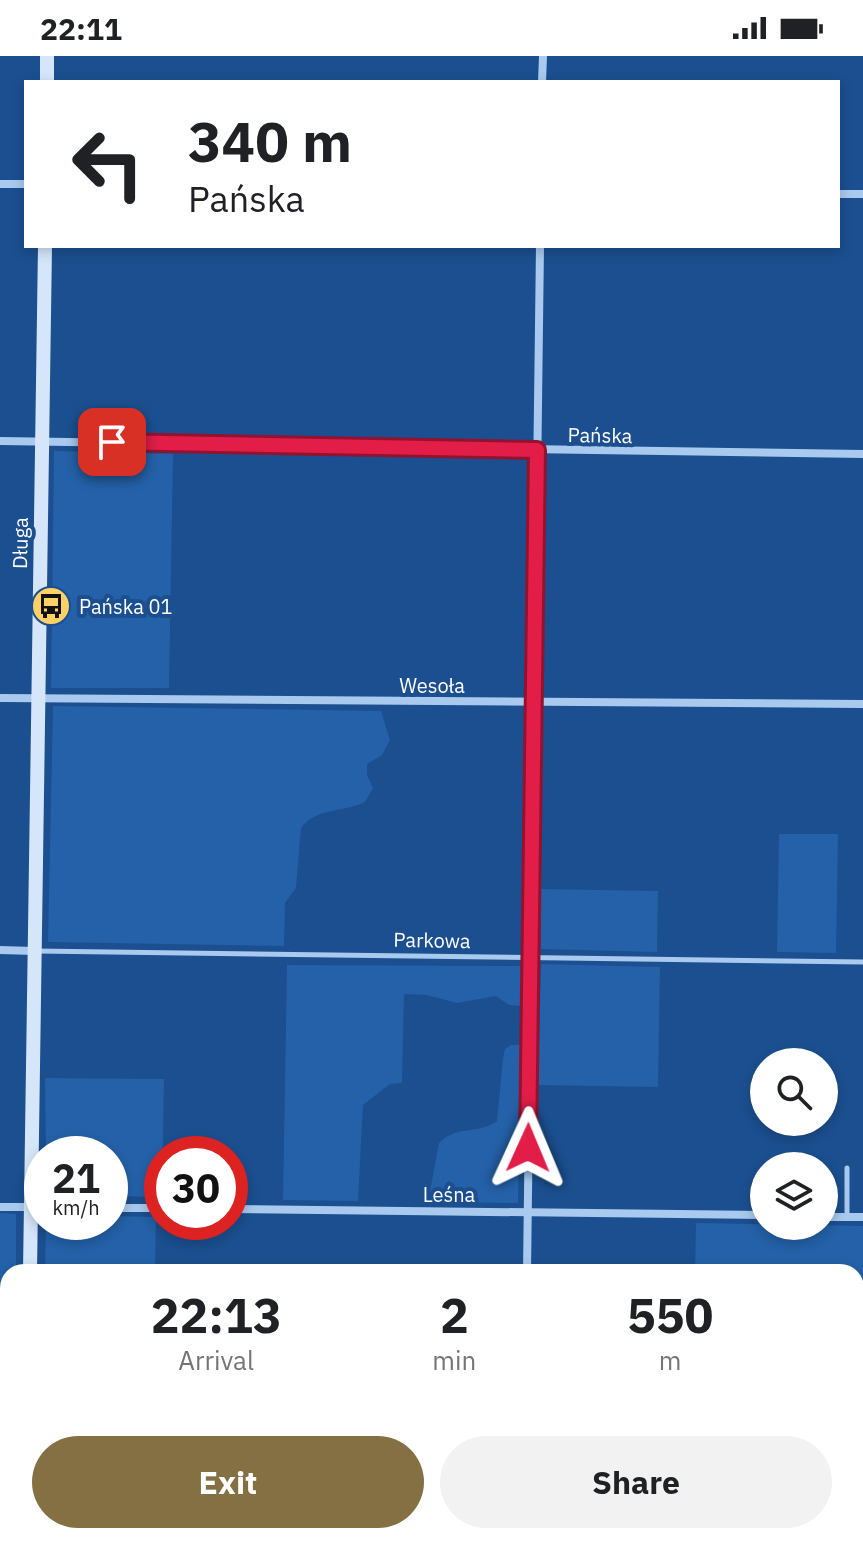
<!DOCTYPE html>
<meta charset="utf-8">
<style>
:root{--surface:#fff;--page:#f2f2f2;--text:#202124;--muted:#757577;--accent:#847042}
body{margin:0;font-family:"IBM Plex Sans",sans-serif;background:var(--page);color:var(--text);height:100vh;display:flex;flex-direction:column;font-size:30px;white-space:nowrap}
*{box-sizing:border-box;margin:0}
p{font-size:26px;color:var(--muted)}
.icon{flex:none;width:44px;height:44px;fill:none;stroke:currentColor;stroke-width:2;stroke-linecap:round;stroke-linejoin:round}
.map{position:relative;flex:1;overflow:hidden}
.panel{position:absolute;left:0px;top:1208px;width:864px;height:280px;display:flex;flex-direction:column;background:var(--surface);border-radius:24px 24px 0 0;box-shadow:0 4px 12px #0003}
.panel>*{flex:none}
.hud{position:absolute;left:24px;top:24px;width:816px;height:168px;border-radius:0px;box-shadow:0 4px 12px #0003;background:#fff;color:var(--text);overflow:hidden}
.tools{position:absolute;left:750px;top:992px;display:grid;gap:16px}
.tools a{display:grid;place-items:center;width:88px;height:88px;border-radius:50%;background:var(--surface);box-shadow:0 4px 12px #0003;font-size:40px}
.speed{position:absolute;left:24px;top:1080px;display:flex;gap:16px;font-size:40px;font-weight:700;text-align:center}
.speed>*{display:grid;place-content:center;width:104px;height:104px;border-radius:50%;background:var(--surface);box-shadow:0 4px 12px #0003;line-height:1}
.speed small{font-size:20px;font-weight:400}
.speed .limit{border:12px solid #d22;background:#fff;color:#111}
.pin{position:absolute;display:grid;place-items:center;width:68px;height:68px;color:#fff;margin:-34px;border-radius:16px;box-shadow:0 4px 12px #0006}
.me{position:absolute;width:88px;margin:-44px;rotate:1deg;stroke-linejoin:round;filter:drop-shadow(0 0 6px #0008)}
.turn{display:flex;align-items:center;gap:28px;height:168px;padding:0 32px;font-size:36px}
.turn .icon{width:104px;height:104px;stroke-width:2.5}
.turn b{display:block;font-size:56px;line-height:68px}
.eta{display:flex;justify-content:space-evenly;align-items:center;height:136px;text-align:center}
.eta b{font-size:48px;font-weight:700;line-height:56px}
.action{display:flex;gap:16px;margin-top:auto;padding:16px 32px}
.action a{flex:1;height:92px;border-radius:48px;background:var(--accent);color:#fff;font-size:32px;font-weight:700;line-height:92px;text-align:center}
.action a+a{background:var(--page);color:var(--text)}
.status{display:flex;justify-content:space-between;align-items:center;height:56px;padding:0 40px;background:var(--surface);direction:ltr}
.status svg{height:22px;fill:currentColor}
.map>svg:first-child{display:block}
.green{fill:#2461a8}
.water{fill:#123a6d;stroke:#9cc4f0;stroke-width:2}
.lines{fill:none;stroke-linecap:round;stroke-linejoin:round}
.lane{stroke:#a9c9ee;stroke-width:5}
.street{stroke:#a9c9ee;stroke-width:8}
.secondary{stroke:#d6e6fa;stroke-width:14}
.route-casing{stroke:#92132f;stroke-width:20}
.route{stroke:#e11d48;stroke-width:14}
.labels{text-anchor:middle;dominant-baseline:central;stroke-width:8;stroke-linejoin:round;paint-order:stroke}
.street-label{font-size:20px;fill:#fff;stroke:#1b4f8f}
.poi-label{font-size:20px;fill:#fff;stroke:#1b4f8f;text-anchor:start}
</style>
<div class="status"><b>22:11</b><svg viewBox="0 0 49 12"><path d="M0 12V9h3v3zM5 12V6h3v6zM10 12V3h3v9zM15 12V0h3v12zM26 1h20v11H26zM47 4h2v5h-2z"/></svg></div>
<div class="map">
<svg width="863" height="1488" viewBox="0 0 863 1488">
<rect width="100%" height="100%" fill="#1b4f8f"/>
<g class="green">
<polygon points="54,395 173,398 169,632 51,632"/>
<path d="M53 650 381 655 390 684 382 699 367 708V719L373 732 365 746C345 756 315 752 301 772L296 832 285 847 284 890 48 886Z"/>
<polygon points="779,778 838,778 836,897 777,896"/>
<polygon points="540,833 658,835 657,896 541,893"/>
<polygon points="541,908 660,911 658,1031 538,1029"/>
<polygon points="287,909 521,910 521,950 509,949 496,940 457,947 426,939 404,938 402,1027 390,1028 363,1049 358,1145 283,1144"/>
<path d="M511 989H520L518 1147 428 1146 439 1087C456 1069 477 1079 497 1065L503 1002 505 993Z"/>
<polygon points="45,1022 164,1023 162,1141 110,1140 110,1098 46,1098"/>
<polygon points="0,1157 16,1158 16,1216 8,1216 8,1276 0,1276"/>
<polygon points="110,1160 156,1161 155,1216 45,1216 46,1166 110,1166"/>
<polygon points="696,1167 863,1170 863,1289 856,1289 856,1216 695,1216"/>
<polygon points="856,1475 863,1477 863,1488 798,1488 809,1480 856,1480"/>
<polygon points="41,1480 274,1480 273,1488 41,1488"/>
</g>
<polygon class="water" points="774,1480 809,1480 798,1488 766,1488"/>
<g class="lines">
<g class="lane">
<polyline points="36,895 863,906"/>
<polyline points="847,1161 847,1112"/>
<polyline points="0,1290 8,1292"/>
<polyline points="856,1417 863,1416"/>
</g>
<g class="street">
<polyline points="542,26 543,0"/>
<polyline points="0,128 26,128"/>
<polyline points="838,138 863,138"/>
<polyline points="0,385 863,398"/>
<polyline points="0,642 863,648"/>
<polyline points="0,894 34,895"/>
<polyline points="0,1151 42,1151"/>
<polyline points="110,1152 162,1152"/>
<polyline points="230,1153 764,1159"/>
<polyline points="824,1161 863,1161"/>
<polyline points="527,1216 540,190"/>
<polyline points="856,1299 863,1299"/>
<polyline points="522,1488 522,1480"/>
</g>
<g class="secondary">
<polyline points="47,26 47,0"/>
<polyline points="30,1216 45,190"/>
<polyline points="27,1488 27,1480"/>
</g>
</g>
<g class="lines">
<defs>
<polyline id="route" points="112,386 537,394 528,1092"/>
</defs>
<use href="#route" class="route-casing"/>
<use href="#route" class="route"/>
</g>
<defs>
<symbol id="bus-disc" viewBox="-11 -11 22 22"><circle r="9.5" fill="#ffd166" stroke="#1b4f8f"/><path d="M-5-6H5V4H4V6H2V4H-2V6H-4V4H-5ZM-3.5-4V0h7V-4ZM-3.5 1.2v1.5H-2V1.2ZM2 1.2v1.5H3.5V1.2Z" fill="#111"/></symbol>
</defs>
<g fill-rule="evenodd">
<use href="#bus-disc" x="29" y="528" width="44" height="44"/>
</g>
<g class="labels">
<g class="street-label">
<text transform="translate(600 379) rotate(1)">Pańska</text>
<text transform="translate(20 487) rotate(-89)">Długa</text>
<text x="432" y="629">Wesoła</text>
<text transform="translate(432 884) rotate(1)">Parkowa</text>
<text x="449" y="1138">Leśna</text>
</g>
<g class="poi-label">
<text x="79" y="550">Pańska 01</text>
</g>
</g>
</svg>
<div class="tools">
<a><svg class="icon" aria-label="search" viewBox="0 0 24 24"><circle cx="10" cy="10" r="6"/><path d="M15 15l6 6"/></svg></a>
<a><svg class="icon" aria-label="layers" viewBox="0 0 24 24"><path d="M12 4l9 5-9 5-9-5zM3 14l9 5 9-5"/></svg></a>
</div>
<div class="speed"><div>21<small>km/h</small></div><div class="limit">30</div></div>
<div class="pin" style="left:112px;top:386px;background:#d93025"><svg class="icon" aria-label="arrive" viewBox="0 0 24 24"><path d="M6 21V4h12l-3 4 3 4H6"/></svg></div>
<svg class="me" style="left:528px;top:1092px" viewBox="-20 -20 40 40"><path d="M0-17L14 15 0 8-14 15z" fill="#e11d48" stroke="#fff" stroke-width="4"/></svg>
<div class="hud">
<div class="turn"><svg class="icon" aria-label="left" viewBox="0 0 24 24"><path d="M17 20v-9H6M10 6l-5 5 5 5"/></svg><div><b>340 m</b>Pańska</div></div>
</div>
<section class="panel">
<div class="eta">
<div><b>22:13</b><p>Arrival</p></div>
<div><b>2</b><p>min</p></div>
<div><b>550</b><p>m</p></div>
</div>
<div class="action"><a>Exit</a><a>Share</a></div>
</section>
</div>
